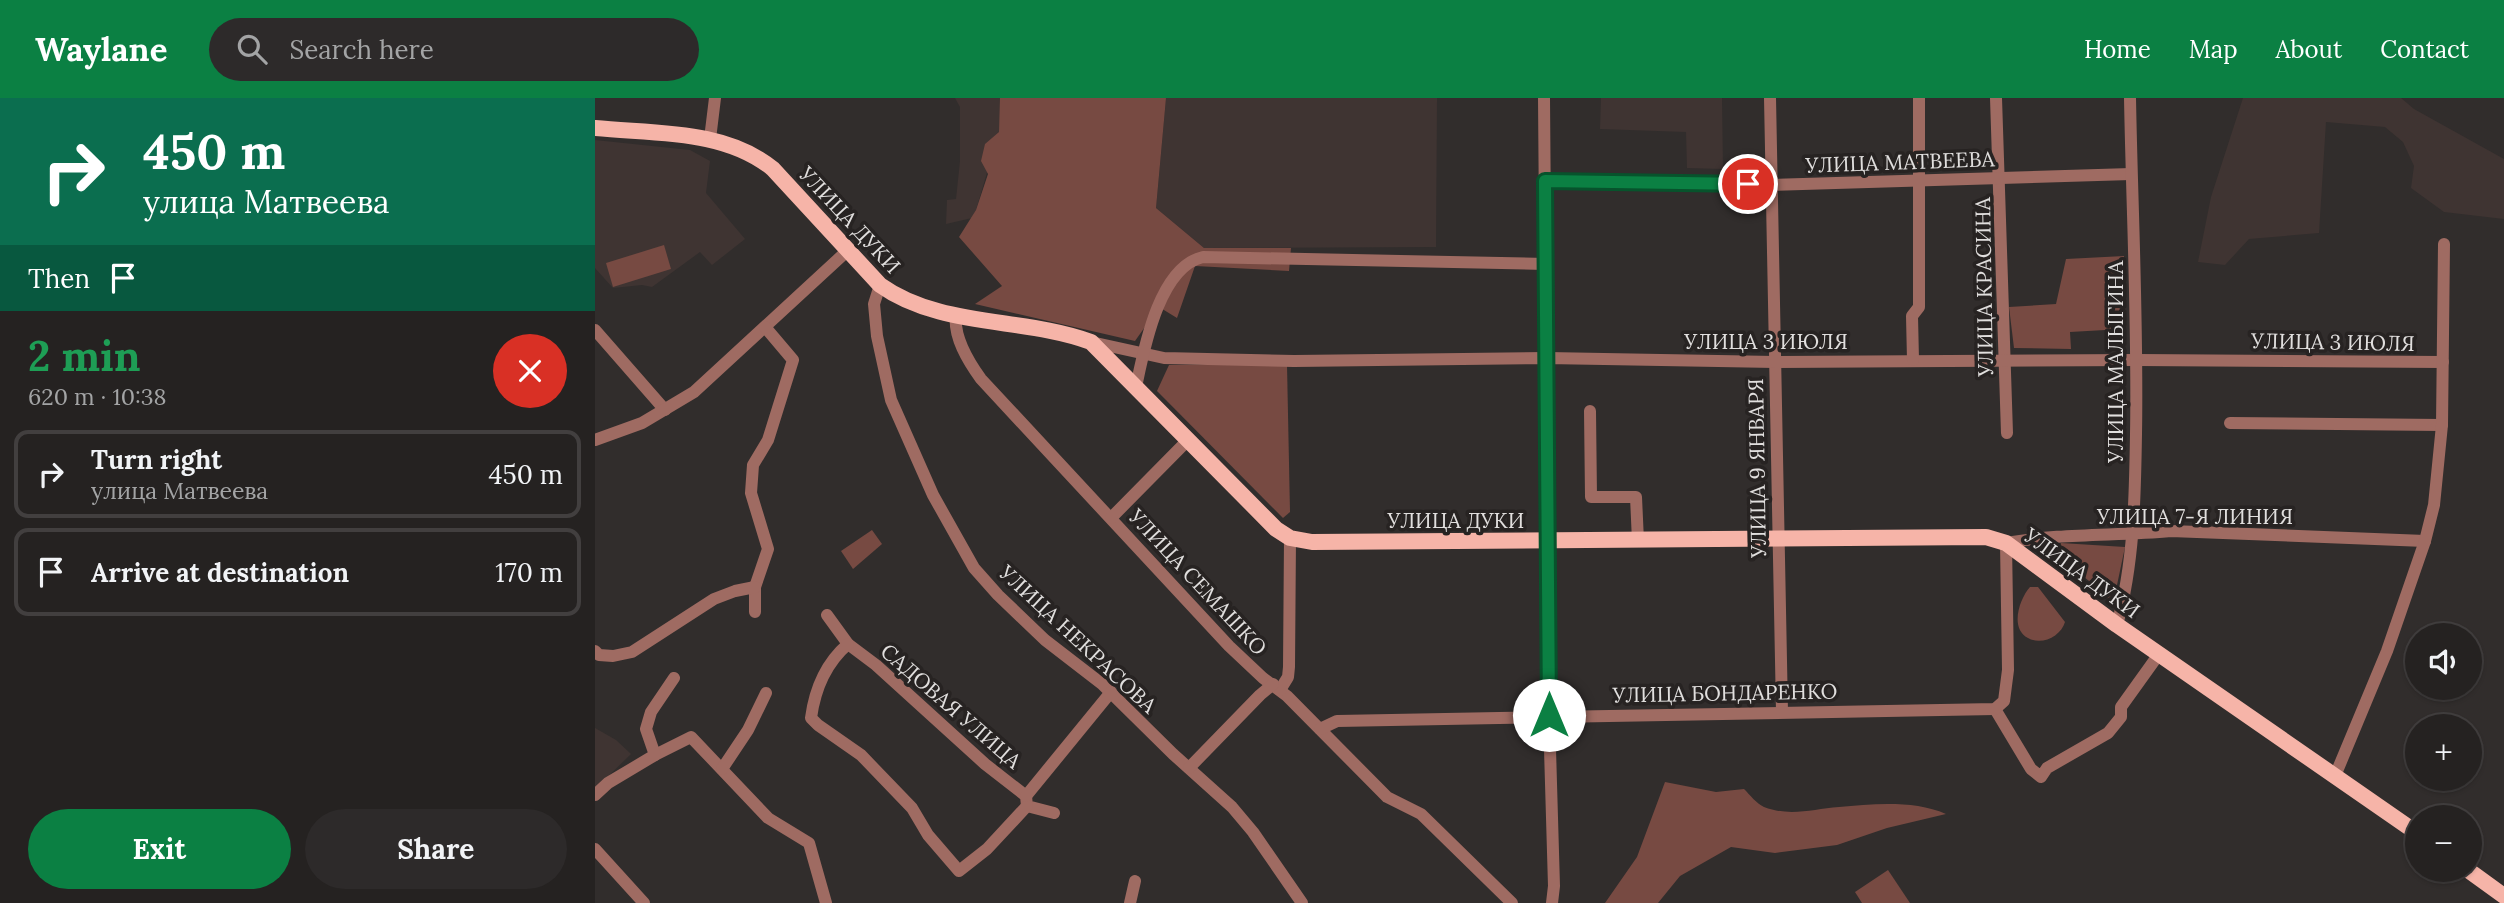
<!DOCTYPE html>
<meta charset="utf-8">
<style>
:root{--surface:#252221;--page:#2d2a2a;--text:#f1f3f6;--muted:#a3a4a5;--line:#423f3f;--accent:#0b8043}
body{margin:0;font-family:Lora,serif;background:var(--page);color:var(--text);height:100vh;display:flex;flex-direction:column;font-size:26px;white-space:nowrap}
*{box-sizing:border-box;margin:0}
p{font-size:23px;color:var(--muted)}
.icon{flex:none;width:38px;height:38px;fill:none;stroke:currentColor;stroke-width:2;stroke-linecap:round;stroke-linejoin:round}
.map{position:relative;flex:1;overflow:hidden}
.side{display:flex;flex-direction:column;background:var(--surface);width:595px}
.side>*{flex:none}
.guide{background:#0b6e4f;color:#fff;overflow:hidden}
.fabs{position:absolute;left:1810px;top:525px;display:grid;gap:14px}
.fabs a{display:grid;place-items:center;width:77px;height:77px;border-radius:50%;background:var(--surface);box-shadow:0 2px 5px #0004,0 0 0 2px var(--line);font-size:35px}
.pin{position:absolute;display:grid;place-items:center;width:60px;height:60px;color:#fff;margin:-30px;border:4px solid #fff;border-radius:50%;box-shadow:0 2px 7px #0007}
.me{position:absolute;width:77px;margin:-38px;rotate:0deg;stroke-linejoin:round;filter:drop-shadow(0 0 5px #0008)}
.turn{display:flex;align-items:center;gap:24px;height:147px;padding:0 28px;font-size:32px}
.turn .icon{width:91px;height:91px;stroke-width:2.5}
.turn b{display:block;font-size:49px;line-height:60px}
.then{display:flex;align-items:center;height:66px;padding:0 28px;background:#0003;gap:14px;font-size:26px}
.round{display:grid;place-items:center;flex:none;width:74px;height:74px;border-radius:37px;background:var(--page)}
.headline{display:flex;align-items:center;justify-content:space-between;height:119px;padding:0 28px}
h1{font-size:42px;font-weight:800;line-height:52px;color:#1e9e55}
.primary-button{display:flex;gap:14px;margin-top:auto;padding:14px 28px}
.primary-button a{flex:1;height:80px;border-radius:42px;background:var(--accent);color:#fff;font-size:28px;font-weight:800;line-height:80px;text-align:center}
.primary-button a+a{background:var(--page);color:var(--text)}
ul{padding:0;list-style:none}
li{display:flex;align-items:center;gap:21px;height:88px;margin:0 14px 10px;padding:0 14px;border:4px solid var(--line);border-radius:14px}
li div{flex:1}
li b{display:block;font-size:26px}
li em{font-style:normal}
header{display:flex;align-items:center;gap:42px;box-sizing:border-box;height:98px;padding:0 35px;background:var(--accent);color:#fff}
header strong{font-size:33px}
nav{display:flex;gap:38px;margin-inline-start:auto;font-size:24px}
.search{width:490px;height:63px;background:var(--page);display:flex;align-items:center;gap:18px;box-sizing:border-box;padding:0 24px;border-radius:38px;color:var(--muted);font-size:26px}
main{display:flex;flex:1;min-height:0}
.map>svg:first-child{display:block}
.built{fill:#3f3432}
.green{fill:#774a42}
.lines{fill:none;stroke-linecap:round;stroke-linejoin:round}
.minor{stroke:#9f6b62;stroke-width:12}
.major{stroke:#f6b4a8;stroke-width:16}
.route-casing{stroke:#07532c;stroke-width:18}
.route{stroke:#0b8043;stroke-width:12}
.labels{text-anchor:middle;dominant-baseline:central;stroke-width:7;stroke-linejoin:round;paint-order:stroke}
.street-label{font-size:21px;fill:#e1dfde;stroke:#272322}
</style>
<header>
<strong>Waylane</strong>
<div class="search"><svg class="icon" aria-label="search" viewBox="0 0 24 24"><circle cx="10" cy="10" r="6"/><path d="M15 15l6 6"/></svg>Search here</div>
<nav><a>Home</a><a>Map</a><a>About</a><a>Contact</a></nav>
</header>
<main>
<section class="side">
<div class="guide">
<div class="turn"><svg class="icon" aria-label="right" viewBox="0 0 24 24"><path d="M7 20v-9h11M14 6l5 5-5 5"/></svg><div><b>450 m</b>улица Матвеева</div></div>
<div class="then">Then<svg class="icon" aria-label="arrive" viewBox="0 0 24 24"><path d="M6 21V4h12l-3 4 3 4H6"/></svg></div>
</div>
<div class="headline"><div><h1>2 min</h1><p>620 m · 10:38</p></div><a class="round" style="background:#d93025;color:#fff"><svg class="icon" aria-label="close" viewBox="0 0 24 24"><path d="M6 6l12 12M18 6L6 18"/></svg></a></div>
<ul>
<li><svg class="icon" aria-label="right" viewBox="0 0 24 24"><path d="M7 20v-9h11M14 6l5 5-5 5"/></svg><div><b>Turn right</b><p>улица Матвеева</p></div><em>450 m</em></li>
<li><svg class="icon" aria-label="arrive" viewBox="0 0 24 24"><path d="M6 21V4h12l-3 4 3 4H6"/></svg><div><b>Arrive at destination</b></div><em>170 m</em></li>
</ul>
<div class="primary-button"><a>Exit</a><a>Share</a></div>
</section>
<div class="map">
<svg width="1909" height="805" viewBox="0 0 1909 805">
<rect width="100%" height="100%" fill="#312d2c"/>
<g class="built">
<polygon points="360,0 405,0 406,13 404,34 381,112 377,120 351,126 352,102 361,101 365,63 365,9"/>
<polygon points="571,0 842,0 841,149 609,150 561,110"/>
<polygon points="1006,0 1127,0 1128,71 1092,70 1091,34 1005,31"/>
<polygon points="1648,0 1806,0 1819,11 1909,61 1909,121 1849,114 1816,90 1819,68 1808,44 1790,29 1731,24 1724,135 1654,141 1630,167 1603,164 1616,99"/>
<polygon points="0,42 95,52 115,63 111,95 150,141 117,167 105,154 57,189 47,187 18,190 0,170"/>
<polygon points="0,630 21,642 36,656 0,691"/>
</g>
<g class="green">
<polygon points="405,0 571,0 561,110 609,150 696,150 694,173 600,168 582,220 564,209 540,243 380,206 407,188 364,139 381,112 393,76 386,63 390,46 404,34"/>
<polygon points="69,147 76,171 18,189 11,165"/>
<polygon points="1529,158 1531,248 1514,249 1510,232 1475,234 1476,251 1419,250 1414,209 1461,206 1471,161"/>
<polygon points="574,267 692,267 695,414 688,420 562,293"/>
<polygon points="277,432 287,446 258,471 246,453"/>
<polygon points="1466,445 1530,449 1518,506 1498,486 1462,458"/>
<path d="M1435 489H1443L1470 524C1466 538 1447 548 1433 540 1414 530 1425 500 1435 489Z"/>
<path d="M1070 684 1121 694 1149 691C1155 697 1162 706 1169 709 1195 719 1218 711 1244 709 1278 706 1319 702 1351 716L1292 730 1242 747 1180 755 1136 749 1085 778 1063 805H1010L1042 759Z"/>
<polygon points="1293,772 1315,805 1267,805 1260,794"/>
</g>
<g class="lines">
<g class="minor">
<polyline points="949,0 954,617 959,788 957,805"/>
<polyline points="1175,0 1187,614"/>
<polyline points="1401,0 1412,335"/>
<polyline points="115,41 120,0"/>
<polyline points="950,83 1175,87 1536,76"/>
<polyline points="285,187 279,206 282,238 296,302 338,397 379,470 403,497 450,542 507,586 578,656 637,709 658,734 707,805"/>
<path d="M361 216C358 239 373 263 386 281L634 548 668 580 692 598 792 699 826 716 917 805"/>
<polyline points="0,232 70,312"/>
<polyline points="496,244 569,260 699,263 952,260 1180,264 1542,262 1848,264"/>
<polyline points="1318,262 1317,218 1324,209 1324,0"/>
<path d="M541 289C549 251 564 169 608 159L951 166"/>
<polyline points="995,313 996,399 1041,399 1043,443"/>
<polyline points="1635,325 1847,327"/>
<polyline points="0,342 47,325 99,294 252,153"/>
<polyline points="516,420 594,341"/>
<polyline points="160,514 160,489 173,451 156,395 158,367 173,342 198,262 170,229"/>
<polyline points="232,517 253,546 281,567 390,666 431,698 432,708 459,715"/>
<path d="M1522 527C1539 466 1540 400 1541 336 1543 224 1537 112 1535 0"/>
<path d="M253 546C231 565 220 590 216 620L223 627 266 657 317 710 333 737 364 773 392 751 432 708"/>
<polyline points="0,553 4,557 18,558 37,554 119,501 140,493 160,489"/>
<polyline points="685,592 693,579 694,569 695,440"/>
<polyline points="1400,611 1436,671 1446,679 1452,670 1513,635 1526,619 1526,609 1564,556"/>
<path d="M725 631 742 623 1400 611 1409 603 1413 572 1411 445C1466 435 1521 438 1576 433L1830 443"/>
<polyline points="60,657 96,639 173,720 214,745 231,805"/>
<polyline points="594,670 665,597 678,586"/>
<polyline points="127,671 153,632 171,595"/>
<polyline points="1740,678 1792,553 1830,443 1839,407 1847,327 1849,146"/>
<polyline points="0,697 13,685 60,657 51,631 56,614 79,580"/>
<polyline points="431,698 516,594"/>
<polyline points="0,751 49,805"/>
<polyline points="535,805 540,783"/>
</g>
<g class="major">
<path d="M0 30C59 36 130 31 178 71L285 187C345 230 429 219 496 244L681 431 695 440 717 444 1391 439 1411 445 1522 527 1822 735"/>
<polyline points="1873,772 1909,798"/>
</g>
</g>
<g class="lines">
<defs>
<polyline id="route" points="954,617 950,83 1153,86"/>
</defs>
<use href="#route" class="route-casing"/>
<use href="#route" class="route"/>
</g>
<g class="labels">
<g class="street-label">
<text transform="translate(1305 64) rotate(-2)">УЛИЦА МАТВЕЕВА</text>
<text transform="translate(255 122) rotate(47)">УЛИЦА ДУКИ</text>
<text transform="translate(1389 189) rotate(-91)">УЛИЦА КРАСИНА</text>
<text x="1171" y="243">УЛИЦА 3 ИЮЛЯ</text>
<text transform="translate(1738 244) rotate(1)">УЛИЦА 3 ИЮЛЯ</text>
<text transform="translate(1520 264) rotate(-90)">УЛИЦА МАЛЫГИНА</text>
<text transform="translate(1162 370) rotate(-91)">УЛИЦА 9 ЯНВАРЯ</text>
<text x="1600" y="418">УЛИЦА 7-Я ЛИНИЯ</text>
<text x="861" y="422">УЛИЦА ДУКИ</text>
<text transform="translate(1487 475) rotate(36)">УЛИЦА ДУКИ</text>
<text transform="translate(603 484) rotate(47)">УЛИЦА СЕМАШКО</text>
<text transform="translate(483 541) rotate(43)">УЛИЦА НЕКРАСОВА</text>
<text transform="translate(1130 595) rotate(-1)">УЛИЦА БОНДАРЕНКО</text>
<text transform="translate(356 608) rotate(41)">САДОВАЯ УЛИЦА</text>
</g>
</g>
</svg>
<div class="fabs">
<a><svg class="icon" aria-label="sound" viewBox="0 0 24 24"><path d="M4 9h4l5-4v14l-5-4H4zM17 9q2 3 0 6"/></svg></a>
<a>+</a>
<a>−</a>
</div>
<div class="pin" style="left:1153px;top:86px;background:#d93025"><svg class="icon" aria-label="arrive" viewBox="0 0 24 24"><path d="M6 21V4h12l-3 4 3 4H6"/></svg></div>
<svg class="me" style="left:954px;top:617px" viewBox="-20 -20 40 40"><circle r="19" fill="#fff"/><path d="M0-13L10 11 0 6-10 11z" fill="#0b8043"/></svg>
</div>
</main>
